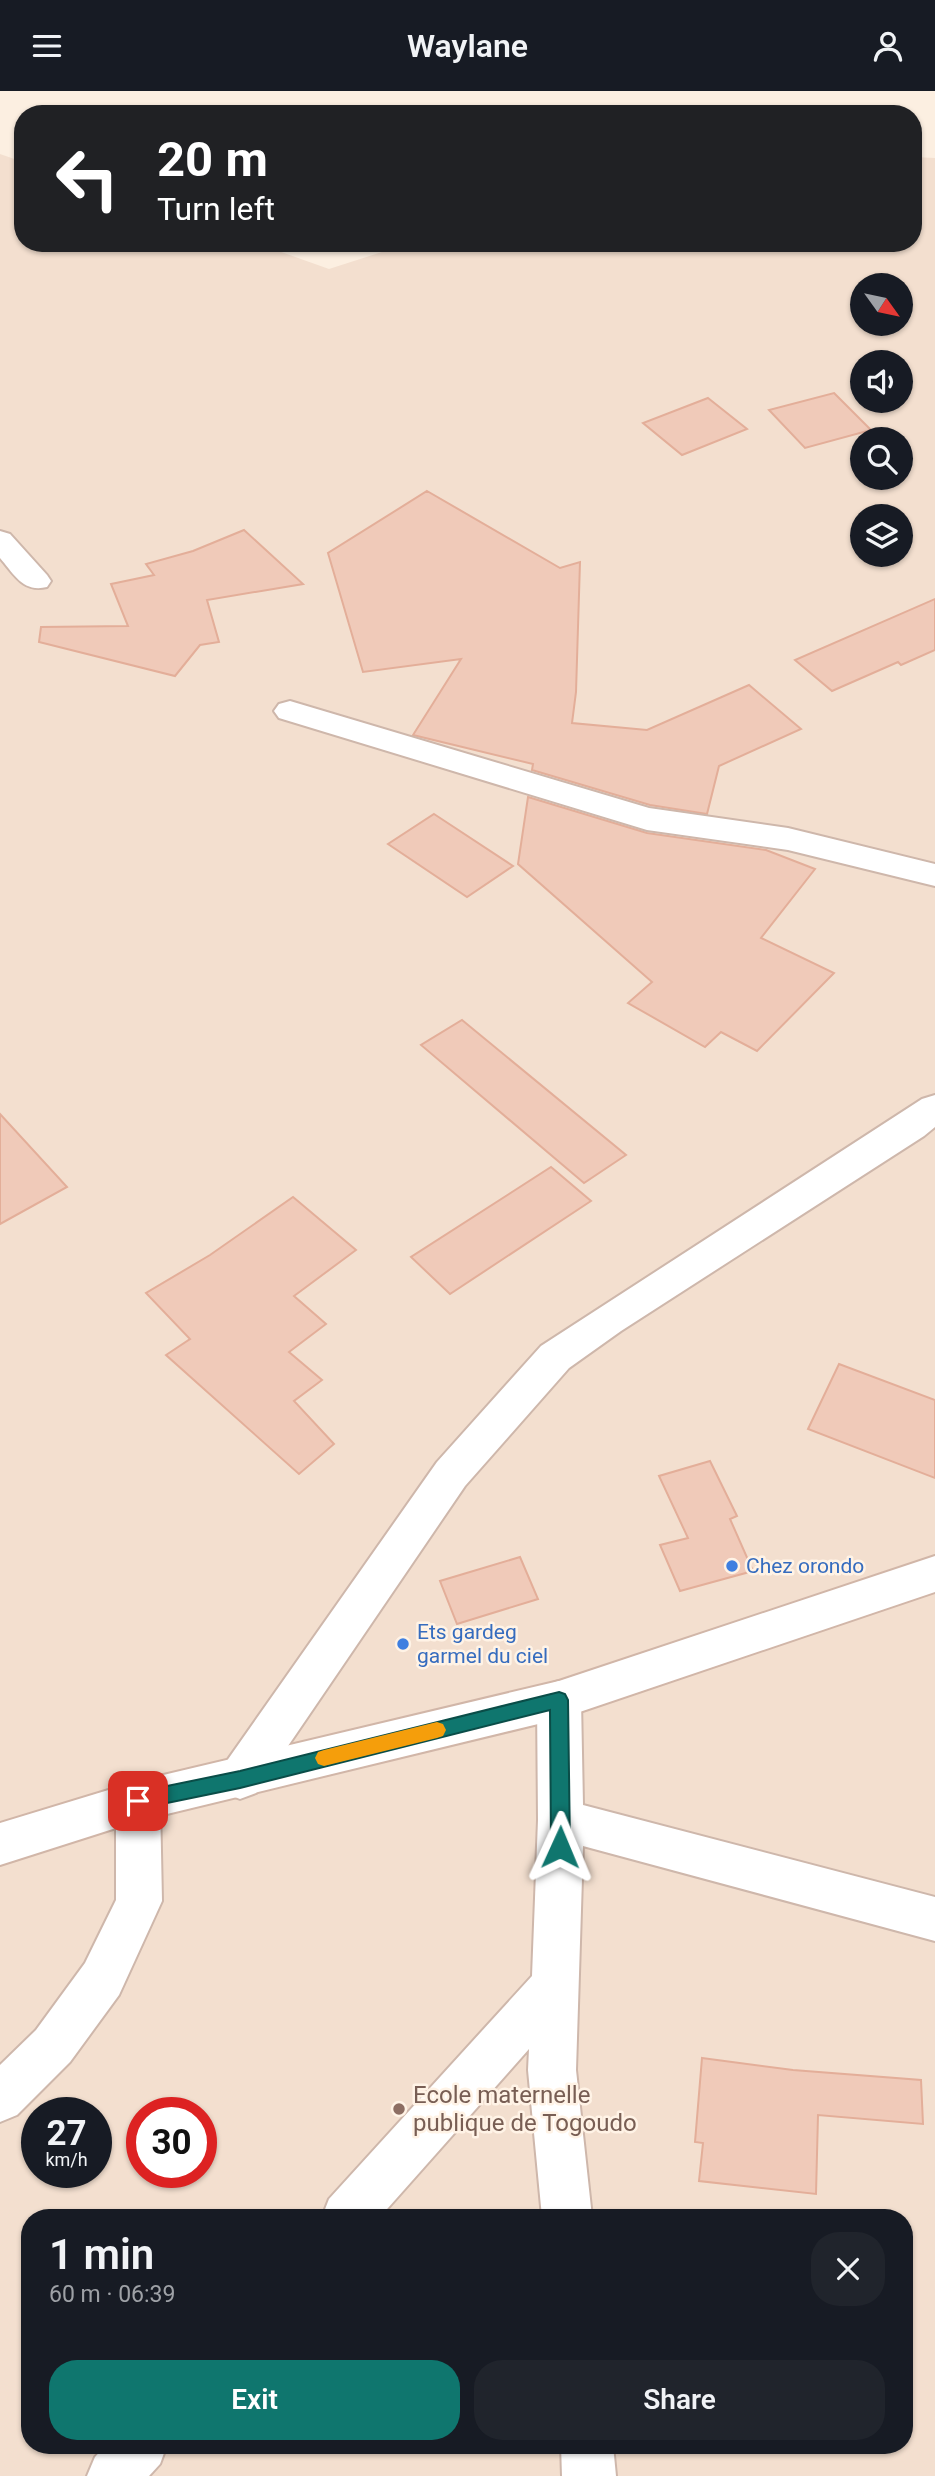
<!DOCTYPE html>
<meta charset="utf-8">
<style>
:root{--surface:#171b24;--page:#20242c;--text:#f1f3f6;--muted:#9ea1a6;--accent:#0f766e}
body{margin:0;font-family:Roboto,sans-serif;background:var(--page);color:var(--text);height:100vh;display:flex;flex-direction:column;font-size:26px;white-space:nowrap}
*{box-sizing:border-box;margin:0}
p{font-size:23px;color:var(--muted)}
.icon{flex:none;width:38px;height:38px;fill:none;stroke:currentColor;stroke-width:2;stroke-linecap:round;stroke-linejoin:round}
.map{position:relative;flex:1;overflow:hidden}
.side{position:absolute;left:21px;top:2118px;width:892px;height:245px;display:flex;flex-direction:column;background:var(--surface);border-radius:28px;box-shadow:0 2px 5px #0004}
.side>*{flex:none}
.guide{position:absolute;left:14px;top:14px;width:908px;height:147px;border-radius:28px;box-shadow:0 2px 5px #0004;background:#202124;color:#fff;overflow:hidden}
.needle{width:46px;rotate:123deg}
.buttons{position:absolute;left:850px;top:182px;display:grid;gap:14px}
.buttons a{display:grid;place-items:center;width:63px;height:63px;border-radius:50%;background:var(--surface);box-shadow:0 2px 5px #0004;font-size:35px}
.speed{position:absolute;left:21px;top:2006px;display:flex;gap:14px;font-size:35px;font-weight:700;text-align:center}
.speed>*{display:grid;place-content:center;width:91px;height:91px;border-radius:50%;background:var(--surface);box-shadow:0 2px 5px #0004;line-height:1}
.speed small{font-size:18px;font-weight:400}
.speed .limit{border:10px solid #d22;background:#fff;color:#111}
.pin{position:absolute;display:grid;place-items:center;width:60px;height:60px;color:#fff;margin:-30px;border-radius:14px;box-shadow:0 4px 10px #0006}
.me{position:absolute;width:77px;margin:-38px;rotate:1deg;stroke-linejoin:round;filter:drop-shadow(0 0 5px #0008)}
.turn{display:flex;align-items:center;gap:24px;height:147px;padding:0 28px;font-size:32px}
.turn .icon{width:91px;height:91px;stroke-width:2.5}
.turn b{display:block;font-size:49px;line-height:60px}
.round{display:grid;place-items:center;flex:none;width:74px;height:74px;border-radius:28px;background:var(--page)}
.summary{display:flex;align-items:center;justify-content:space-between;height:119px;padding:0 28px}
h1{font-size:42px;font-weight:600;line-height:52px}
.cta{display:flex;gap:14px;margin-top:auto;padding:14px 28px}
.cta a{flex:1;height:80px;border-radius:28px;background:var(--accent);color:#fff;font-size:28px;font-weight:600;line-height:80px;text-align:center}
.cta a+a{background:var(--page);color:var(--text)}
header{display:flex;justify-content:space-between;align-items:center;height:91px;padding:0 28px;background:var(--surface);font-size:32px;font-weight:600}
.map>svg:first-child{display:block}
.residential{fill:#f3dfcf;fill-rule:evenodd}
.building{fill:#f0cab9;stroke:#e3ae99;stroke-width:2}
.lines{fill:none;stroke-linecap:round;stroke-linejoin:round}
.street-casing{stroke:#ceb7ab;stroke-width:4}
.secondary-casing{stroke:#d1b6a8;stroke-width:4}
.street{fill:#fff;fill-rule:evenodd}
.secondary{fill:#fff;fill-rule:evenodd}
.route{fill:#0f766e;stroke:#0a4d48;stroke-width:2}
.slow{fill:#f59e0b}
.shop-dot{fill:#3f7fe0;stroke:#fff3e6;stroke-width:2.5}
.education-dot{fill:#8d6e63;stroke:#fff3e6;stroke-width:2.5}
.labels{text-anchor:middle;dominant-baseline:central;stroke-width:5;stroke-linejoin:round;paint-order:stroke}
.shop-label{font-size:21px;fill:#366cbe;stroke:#fff3e6;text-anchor:start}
.near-education-label{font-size:24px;fill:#785e54;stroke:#fff3e6;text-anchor:start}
</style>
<header><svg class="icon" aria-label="menu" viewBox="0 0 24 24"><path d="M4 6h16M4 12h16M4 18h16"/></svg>Waylane<svg class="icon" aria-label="person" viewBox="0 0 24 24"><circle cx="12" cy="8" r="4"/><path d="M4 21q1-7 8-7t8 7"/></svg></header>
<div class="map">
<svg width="935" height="2385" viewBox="0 0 935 2385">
<rect width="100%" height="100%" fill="#fcefe1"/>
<path class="residential" d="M0 63 23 71V152H256L329 178 410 152H914V66L935 67V2385H0ZM863 194H901V233H863ZM863 271H901V310H863ZM863 348H901V387H863ZM863 425H901V464H863ZM37 2021H96V2081H37ZM142 2021H201V2081H142ZM30 2126H905V2354H30Z"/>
<g class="building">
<polygon points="834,302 871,339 805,357 769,319"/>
<polygon points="708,307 747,338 682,364 643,332"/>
<polygon points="427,400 560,477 580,471 576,601 572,632 647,639 749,594 801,638 719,675 707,723 650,714 532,679 533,673 413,644 461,568 363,581 328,462"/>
<polygon points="244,439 303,493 207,509 219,551 200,554 175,585 39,551 41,536 128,535 111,493 154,484 146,473 193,460"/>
<polygon points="935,508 935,559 901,574 898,571 832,600 795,569"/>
<polygon points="528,706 647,742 766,759 815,778 761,847 834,882 757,960 721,941 705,956 628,912 652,891 518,773"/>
<polygon points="434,723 513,775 467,806 388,753"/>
<polygon points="462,929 626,1064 584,1092 421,954"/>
<polygon points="0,1023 67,1096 0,1133"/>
<polygon points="551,1076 591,1110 450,1203 411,1166"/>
<polygon points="293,1106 356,1159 294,1205 326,1233 289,1261 322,1289 294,1310 334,1353 299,1383 166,1264 190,1248 146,1202 210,1164"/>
<polygon points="839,1273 935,1309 935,1387 808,1338"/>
<polygon points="710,1370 737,1425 730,1428 753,1480 680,1500 660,1454 688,1447 659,1385"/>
<polygon points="520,1466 538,1508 457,1533 440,1490"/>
<polygon points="702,1967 793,1979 921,1989 923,2033 818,2024 816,2103 699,2090 703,2052 695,2051"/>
</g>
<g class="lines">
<defs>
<g id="street">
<path d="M0 440 10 443 47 484 51 490 47 496C23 502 14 483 0 467Z"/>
<polygon points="290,610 649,717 788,737 935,773 935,795 788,759 647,739 279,627 274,620 279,613"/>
<polygon points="935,1004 935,1036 924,1045 621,1240 569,1277 465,1395 256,1702 240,1708 224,1702 218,1688 224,1674 437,1371 541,1255 922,1008"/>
<polygon points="559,1590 574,1595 581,1609 583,1714 935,1806 935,1850 583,1755 576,1979 592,2126 542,2126 528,1979 529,1958 380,2126 322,2126 329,2108 532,1885 538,1729 537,1609 544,1595"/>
<polygon points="138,1690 154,1696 160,1710 162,1810 119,1904 70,1971 17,2024 0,2031 0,1974 36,1939 85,1872 116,1809 116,1710 122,1696"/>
<polygon points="106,2354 167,2354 160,2373 149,2385 87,2385 95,2366"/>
<polygon points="561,2354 613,2354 616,2385 562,2385"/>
</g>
<polygon id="secondary" points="935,1465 935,1501 559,1628 138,1730 0,1774 0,1732 138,1690 559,1590"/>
</defs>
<use href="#street" class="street-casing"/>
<use href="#secondary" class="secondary-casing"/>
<use href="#street" class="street"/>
<use href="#secondary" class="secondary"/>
</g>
<polygon class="route" points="559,1601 565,1603 568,1609 570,1756 567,1763 560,1765 554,1763 551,1756 550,1619 240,1697 138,1718 132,1716 129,1710 132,1704 138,1701 240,1680"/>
<polygon class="slow" points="437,1631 443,1633 446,1639 443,1645 437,1647 324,1675 318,1673 315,1667 318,1661 324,1659"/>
<g class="shop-dot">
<circle cx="732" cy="1475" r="7"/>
<circle cx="403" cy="1553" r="7"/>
</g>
<circle class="education-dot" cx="399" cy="2018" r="7"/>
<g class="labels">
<g class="shop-label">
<text x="746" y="1475">Chez orondo</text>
<text x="417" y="1541">Ets gardeg<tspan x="417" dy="24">garmel du ciel</tspan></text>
</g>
<g class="near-education-label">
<text x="413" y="2004">Ecole maternelle<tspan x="413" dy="28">publique de Togoudo</tspan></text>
</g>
</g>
</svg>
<div class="buttons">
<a><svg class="needle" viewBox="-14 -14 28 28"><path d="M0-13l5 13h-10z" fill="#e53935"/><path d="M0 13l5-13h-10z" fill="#9ea1a6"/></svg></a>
<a><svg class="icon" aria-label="sound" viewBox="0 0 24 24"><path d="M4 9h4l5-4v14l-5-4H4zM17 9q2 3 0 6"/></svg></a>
<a><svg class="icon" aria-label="search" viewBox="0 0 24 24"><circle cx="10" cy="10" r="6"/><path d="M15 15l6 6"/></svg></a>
<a><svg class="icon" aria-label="layers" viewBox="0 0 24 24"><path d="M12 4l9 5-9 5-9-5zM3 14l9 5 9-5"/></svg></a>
</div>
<div class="speed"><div>27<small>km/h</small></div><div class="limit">30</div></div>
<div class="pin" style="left:138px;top:1710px;background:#d93025"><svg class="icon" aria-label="arrive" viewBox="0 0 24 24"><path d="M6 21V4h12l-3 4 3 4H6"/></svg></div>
<svg class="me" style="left:560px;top:1756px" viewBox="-20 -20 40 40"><path d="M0-17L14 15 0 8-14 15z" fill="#0f766e" stroke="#fff" stroke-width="4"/></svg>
<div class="guide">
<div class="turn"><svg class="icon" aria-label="left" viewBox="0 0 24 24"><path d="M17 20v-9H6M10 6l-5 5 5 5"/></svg><div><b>20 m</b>Turn left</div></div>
</div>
<section class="side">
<div class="summary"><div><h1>1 min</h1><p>60 m · 06:39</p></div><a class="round"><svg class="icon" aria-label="close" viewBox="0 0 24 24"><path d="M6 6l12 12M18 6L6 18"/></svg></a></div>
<div class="cta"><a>Exit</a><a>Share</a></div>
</section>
</div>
